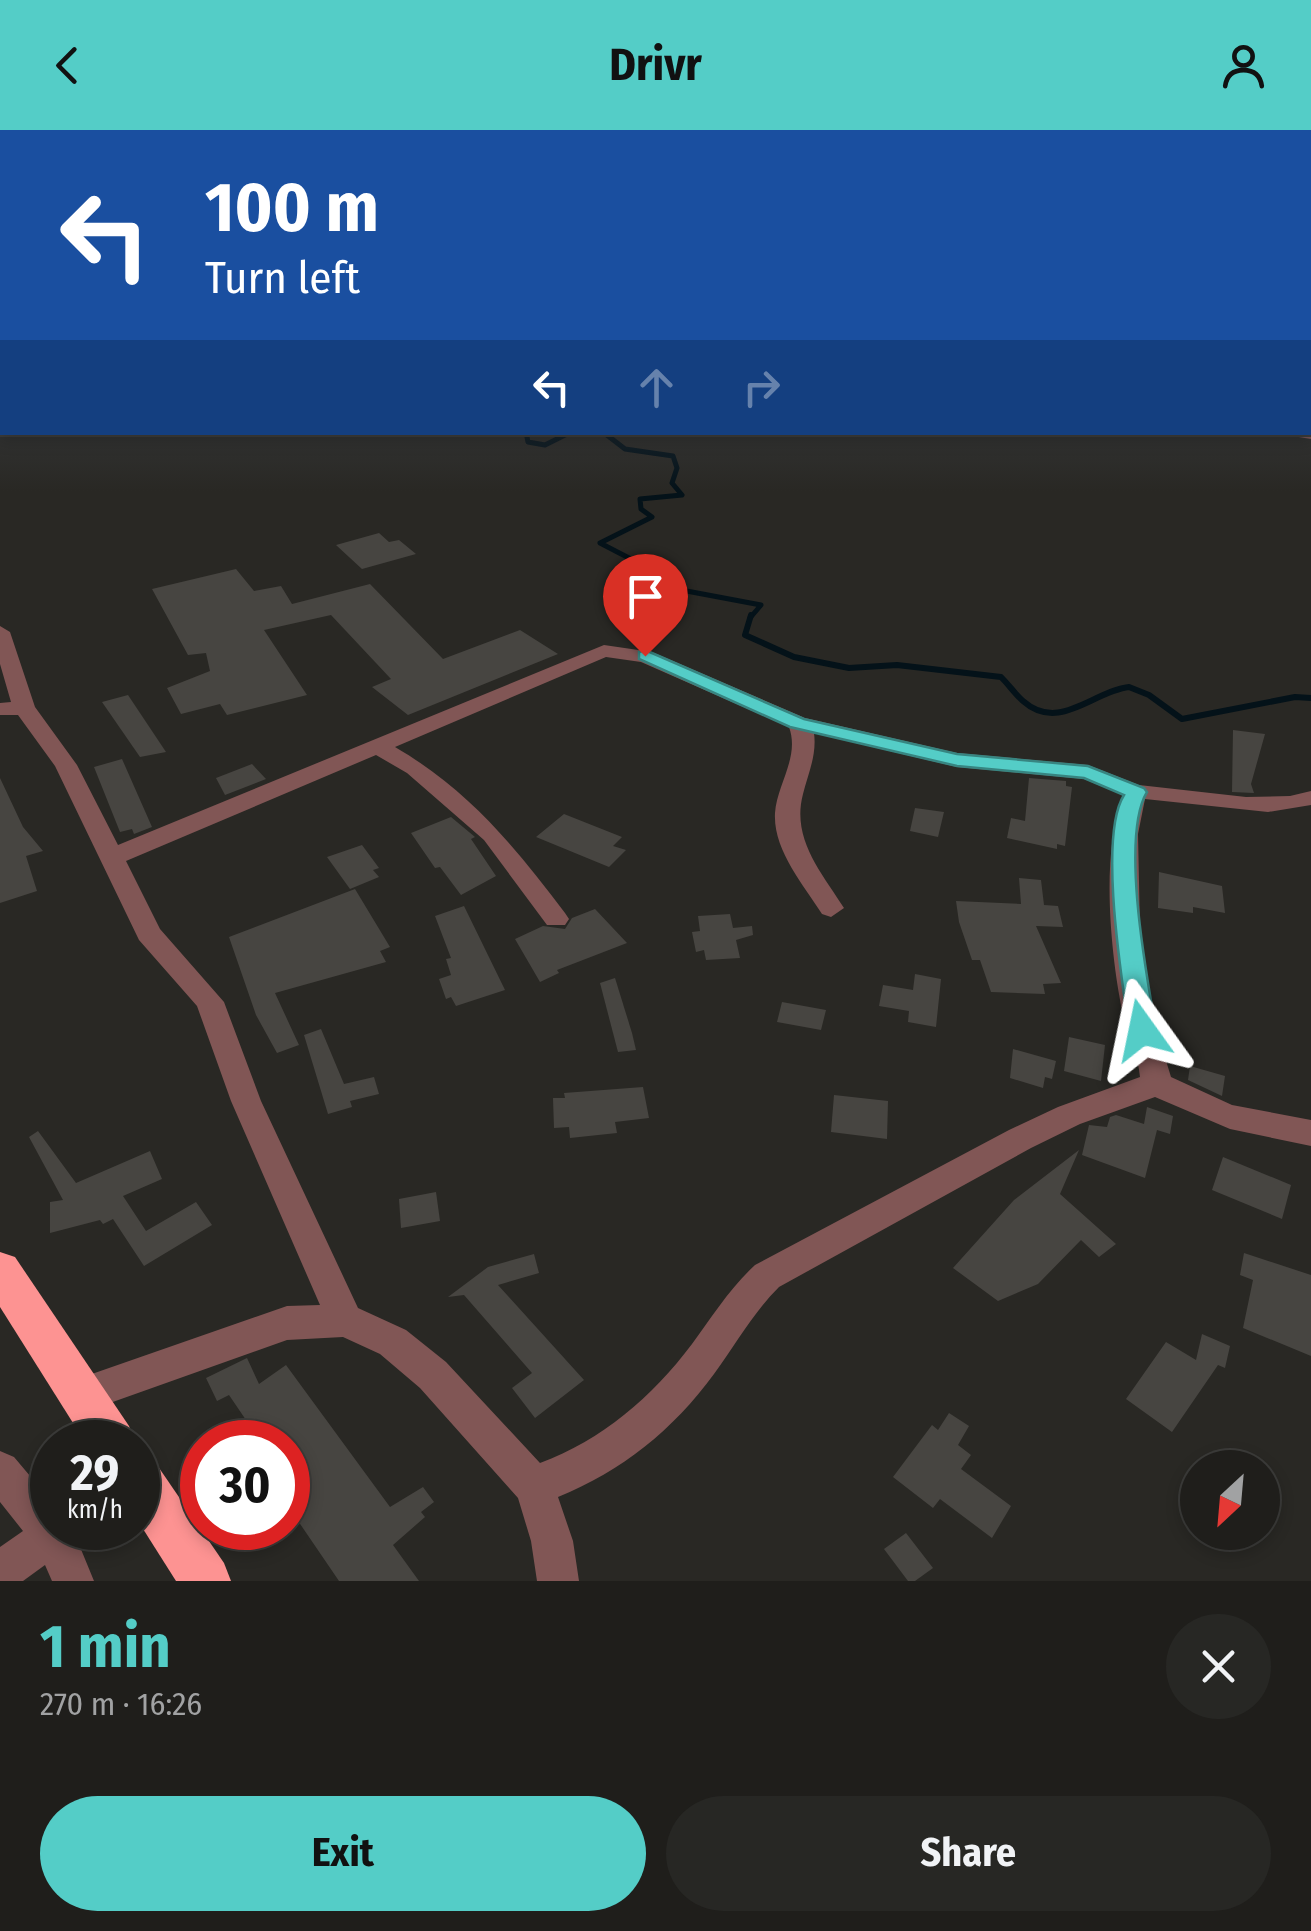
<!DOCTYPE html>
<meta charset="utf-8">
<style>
:root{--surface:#1f1e1b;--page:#272724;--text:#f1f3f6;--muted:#a1a2a3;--line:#3c3c3a;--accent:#54cdc7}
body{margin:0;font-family:"Fira Sans Condensed",sans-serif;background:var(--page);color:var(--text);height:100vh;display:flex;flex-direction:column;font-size:38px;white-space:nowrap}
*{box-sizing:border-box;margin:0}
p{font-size:32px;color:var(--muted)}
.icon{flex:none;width:55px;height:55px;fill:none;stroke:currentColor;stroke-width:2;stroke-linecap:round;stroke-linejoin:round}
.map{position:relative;height:1451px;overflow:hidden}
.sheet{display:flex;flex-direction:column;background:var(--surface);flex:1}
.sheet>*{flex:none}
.banner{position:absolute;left:0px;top:0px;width:1312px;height:305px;box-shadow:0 5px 15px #0003,0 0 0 2px var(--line);background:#1a4fa0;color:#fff;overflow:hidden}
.needle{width:65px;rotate:206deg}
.controls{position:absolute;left:1180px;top:1320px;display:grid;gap:20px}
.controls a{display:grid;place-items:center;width:100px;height:100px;border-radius:50%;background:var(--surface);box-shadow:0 5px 15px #0003,0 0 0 2px var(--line);font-size:50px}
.speed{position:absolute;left:30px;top:1290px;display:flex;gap:20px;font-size:50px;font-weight:700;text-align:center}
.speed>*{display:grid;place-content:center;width:130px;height:130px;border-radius:50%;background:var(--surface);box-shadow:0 5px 15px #0003,0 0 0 2px var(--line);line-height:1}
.speed small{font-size:25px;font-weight:400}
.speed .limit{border:15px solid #d22;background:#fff;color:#111}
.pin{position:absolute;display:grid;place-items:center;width:85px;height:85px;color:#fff;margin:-102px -42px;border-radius:50% 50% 50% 0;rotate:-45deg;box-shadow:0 0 10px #0007}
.pin .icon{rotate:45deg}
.me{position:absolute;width:110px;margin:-55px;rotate:348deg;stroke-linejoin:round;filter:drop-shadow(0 0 8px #0008)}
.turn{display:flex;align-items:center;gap:35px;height:210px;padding:0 40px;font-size:45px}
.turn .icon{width:130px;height:130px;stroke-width:2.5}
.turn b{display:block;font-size:70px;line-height:85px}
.lanes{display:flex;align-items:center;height:95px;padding:0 40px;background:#0003;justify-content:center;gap:50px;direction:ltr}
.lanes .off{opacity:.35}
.round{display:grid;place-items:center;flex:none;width:105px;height:105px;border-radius:52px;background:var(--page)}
.summary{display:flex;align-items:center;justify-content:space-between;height:170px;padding:0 40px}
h1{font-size:60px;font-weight:700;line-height:75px;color:var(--accent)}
.primary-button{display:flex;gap:20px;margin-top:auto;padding:20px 40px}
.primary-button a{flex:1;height:115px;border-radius:60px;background:var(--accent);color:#111;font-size:40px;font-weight:700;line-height:115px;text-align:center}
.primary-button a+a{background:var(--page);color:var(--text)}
header{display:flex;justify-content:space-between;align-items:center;height:130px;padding:0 40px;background:var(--accent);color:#111;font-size:45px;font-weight:700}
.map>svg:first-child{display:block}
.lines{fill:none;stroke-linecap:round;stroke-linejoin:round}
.stream-far1{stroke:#041219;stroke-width:5}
.stream{stroke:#041219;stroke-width:6}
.building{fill:#474541}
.street{fill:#815655;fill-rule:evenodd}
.highway{fill:#fd9392;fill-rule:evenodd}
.route{fill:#54cdc7;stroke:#378581;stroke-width:2.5}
</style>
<header><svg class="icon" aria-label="back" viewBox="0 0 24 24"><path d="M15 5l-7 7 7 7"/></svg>Drivr<svg class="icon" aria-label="person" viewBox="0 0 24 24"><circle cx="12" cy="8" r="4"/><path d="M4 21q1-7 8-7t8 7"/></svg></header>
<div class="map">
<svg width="1311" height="1451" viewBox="0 0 1311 1451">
<rect width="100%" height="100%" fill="#292824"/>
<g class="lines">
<g class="stream-far1">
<polyline points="526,302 528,312 545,315 571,302"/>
<polyline points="603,302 625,319 673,326 677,338 672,353 682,365 640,369 641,379 652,387 600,413 656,442 660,456 761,475 750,488"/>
</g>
<path class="stream" d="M751 485 745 505 794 527 849 538 897 535 1001 547C1009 555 1015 564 1023 571 1059 603 1093 561 1129 557L1149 565 1182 589 1295 567 1311 568"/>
</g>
<g class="building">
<polygon points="379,403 389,412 399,410 416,424 362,439 336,415"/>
<polygon points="236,439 254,461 281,456 292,474 370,454 443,529 520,500 558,524 408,585 372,557 391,549 331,485 264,500 307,565 227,585 220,574 181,584 167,558 210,541 206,523 188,525 152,459"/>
<polygon points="128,565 166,622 140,627 102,572"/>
<polygon points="1233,600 1265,604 1251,654 1254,663 1232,662"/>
<polygon points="122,629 152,697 134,704 132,699 120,702 94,637"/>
<polygon points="252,634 266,649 225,665 216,648"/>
<polygon points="0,648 23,697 43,721 26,726 37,761 0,773"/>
<polygon points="1029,648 1066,651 1066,656 1072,657 1065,716 1057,714 1057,719 1007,708 1011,688 1025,691"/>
<polygon points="915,678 944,682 938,707 910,701"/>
<polygon points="564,684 622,707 613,716 626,720 609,737 536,707"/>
<polygon points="451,687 475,707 471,709 496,746 461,765 440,737 435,738 411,703"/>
<polygon points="362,715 379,738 373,740 379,747 350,759 327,727"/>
<polygon points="1159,742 1222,756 1225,783 1193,777 1193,783 1158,778"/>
<polygon points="1019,748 1041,750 1044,775 1058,776 1063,797 1036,796 1061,853 1043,854 1045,864 991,862 980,830 972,830 959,792 956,771 1021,774"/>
<polygon points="355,759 390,817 380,821 386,832 275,863 299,915 277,923 256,885 229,807"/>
<polygon points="464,776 505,860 456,876 451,867 446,869 439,849 451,845 446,829 451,828 435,786"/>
<polygon points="595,779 627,813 557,840 559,843 540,852 515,809 543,796 565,799 572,788"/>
<polygon points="730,784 733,798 752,796 753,805 736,810 740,828 706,830 704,820 696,822 692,802 700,801 698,786"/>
<polygon points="915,844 941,849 936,897 908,892 909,881 879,876 883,855 913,860"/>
<polygon points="615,848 632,903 636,920 618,922 600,853"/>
<polygon points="782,872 826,880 821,900 777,892"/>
<polygon points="321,899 344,954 374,947 379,964 350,971 352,977 328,984 304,905"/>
<polygon points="1069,907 1105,915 1101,951 1064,941"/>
<polygon points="1013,919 1056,931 1052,949 1045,947 1043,958 1010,948"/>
<polygon points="1190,936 1225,946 1222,966 1188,950"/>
<polygon points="643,957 649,988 615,992 617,1003 570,1008 569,997 554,998 553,968 565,968 564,963"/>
<polygon points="834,965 888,971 887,1009 831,1002"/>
<polygon points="1147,977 1173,986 1170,1004 1157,1000 1145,1048 1082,1025 1089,995 1107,997 1110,987 1116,985 1144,994"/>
<polygon points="38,1001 76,1053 150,1021 162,1049 123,1066 146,1101 196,1072 212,1095 144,1136 113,1089 103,1094 100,1090 50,1103 50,1072 63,1070 29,1007"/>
<polygon points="1079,1020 1060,1064 1116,1114 1099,1127 1081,1110 1038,1154 998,1171 953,1138 1014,1070"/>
<polygon points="1223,1027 1291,1055 1282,1089 1212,1060"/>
<polygon points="436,1062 440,1091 401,1098 399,1069"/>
<polygon points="1244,1123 1311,1145 1311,1226 1243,1198 1253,1150 1240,1145"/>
<polygon points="534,1124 539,1143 498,1155 584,1250 535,1288 512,1258 532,1243 464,1165 448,1167 488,1137"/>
<polygon points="1202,1204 1230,1216 1225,1238 1218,1235 1172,1302 1126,1269 1166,1212 1196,1230"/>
<polygon points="247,1228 259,1254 286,1235 390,1377 423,1357 434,1372 421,1382 425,1387 393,1415 419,1451 339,1451 294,1385 305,1377 288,1351 288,1312 261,1312 229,1265 217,1271 206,1248"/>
<polygon points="949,1283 969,1296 958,1315 971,1325 961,1339 1011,1376 992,1408 940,1369 933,1378 893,1347 932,1295 938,1300"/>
<polygon points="906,1403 933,1438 915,1451 908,1451 884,1419"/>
</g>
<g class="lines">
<g class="street">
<polygon points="2,189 2,197 0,198 0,190"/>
<polygon points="1311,301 1311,309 1268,302 1310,302"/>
<path d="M0 496 10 502 35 577 77 635 118 715 604 515 652 522 805 588 957 623 1088 635 1139 655 1246 667 1290 666 1311 661V675L1268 682 1145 669 1138 704 1140 800 1150 878 1171 947 1232 975 1311 990V1016L1230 999 1155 967 1080 994 1031 1018 779 1157C753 1183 736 1214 714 1244 673 1300 622 1341 558 1367L573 1411 579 1451H537L531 1411 518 1368 420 1258 380 1224 343 1207 287 1210 79 1284 66 1279 60 1266 66 1253 287 1176 320 1175 231 971 197 876 139 810 55 636 18 585H0V573L11 572 0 534ZM606 527 641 532 789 597C800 627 777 654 775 683 773 720 803 754 822 784L831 787 844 778C822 743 791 709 803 664 808 644 817 625 814 603L957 637 1084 649 1123 665C1101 723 1110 820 1122 880 1127 903 1138 924 1140 947L1058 977 1009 1000 755 1135C729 1159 712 1187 692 1214 652 1267 602 1310 540 1333L446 1232 406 1200 358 1178 261 971 224 872 160 799 126 731 376 625 407 643 484 710 547 795H565L569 789 565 783C514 716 469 660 395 617Z"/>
<polygon points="0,1321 14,1327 52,1372 52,1398 83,1398 78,1412 94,1451 52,1451 45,1435 23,1451 0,1451 0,1417 23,1401 0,1372"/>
</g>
<g class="highway">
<polygon points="0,1122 15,1127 129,1296 135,1312 85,1312 0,1177"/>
<polygon points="138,1325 155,1332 224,1433 231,1451 176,1451 138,1391"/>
</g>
</g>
<linearGradient id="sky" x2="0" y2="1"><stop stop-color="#171614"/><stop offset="0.44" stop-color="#434850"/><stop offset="1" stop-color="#434850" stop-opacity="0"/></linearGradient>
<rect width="1311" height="361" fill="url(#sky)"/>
<path class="route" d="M645 520 804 589 957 624 1088 636 1144 658 1147 662C1120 707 1147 848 1156 900L1152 907H1133L1129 900C1122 850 1098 706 1124 665L1084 648 957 636 790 597 639 529V522Z"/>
</svg>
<div class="controls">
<a><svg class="needle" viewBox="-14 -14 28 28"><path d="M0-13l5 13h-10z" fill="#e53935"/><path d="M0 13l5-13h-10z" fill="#a1a2a3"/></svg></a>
</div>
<div class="speed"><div>29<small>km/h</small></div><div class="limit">30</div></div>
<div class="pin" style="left:645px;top:526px;background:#d93025"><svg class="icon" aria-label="arrive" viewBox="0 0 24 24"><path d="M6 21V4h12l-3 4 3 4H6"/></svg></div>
<svg class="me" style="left:1142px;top:900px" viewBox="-20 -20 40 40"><path d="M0-17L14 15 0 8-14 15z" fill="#54cdc7" stroke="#fff" stroke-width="4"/></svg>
<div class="banner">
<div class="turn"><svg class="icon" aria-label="left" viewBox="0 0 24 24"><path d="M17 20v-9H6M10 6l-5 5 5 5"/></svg><div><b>100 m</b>Turn left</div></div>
<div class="lanes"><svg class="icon" aria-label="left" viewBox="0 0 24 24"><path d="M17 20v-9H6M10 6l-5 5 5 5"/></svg><svg class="icon off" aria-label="ahead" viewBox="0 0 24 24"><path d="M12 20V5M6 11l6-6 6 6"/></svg><svg class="icon off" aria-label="right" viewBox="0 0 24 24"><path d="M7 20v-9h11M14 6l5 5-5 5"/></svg></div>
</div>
</div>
<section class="sheet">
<div class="summary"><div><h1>1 min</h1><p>270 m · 16:26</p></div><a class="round"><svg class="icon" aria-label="close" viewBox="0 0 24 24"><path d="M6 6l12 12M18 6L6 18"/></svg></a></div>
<div class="primary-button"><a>Exit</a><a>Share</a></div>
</section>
